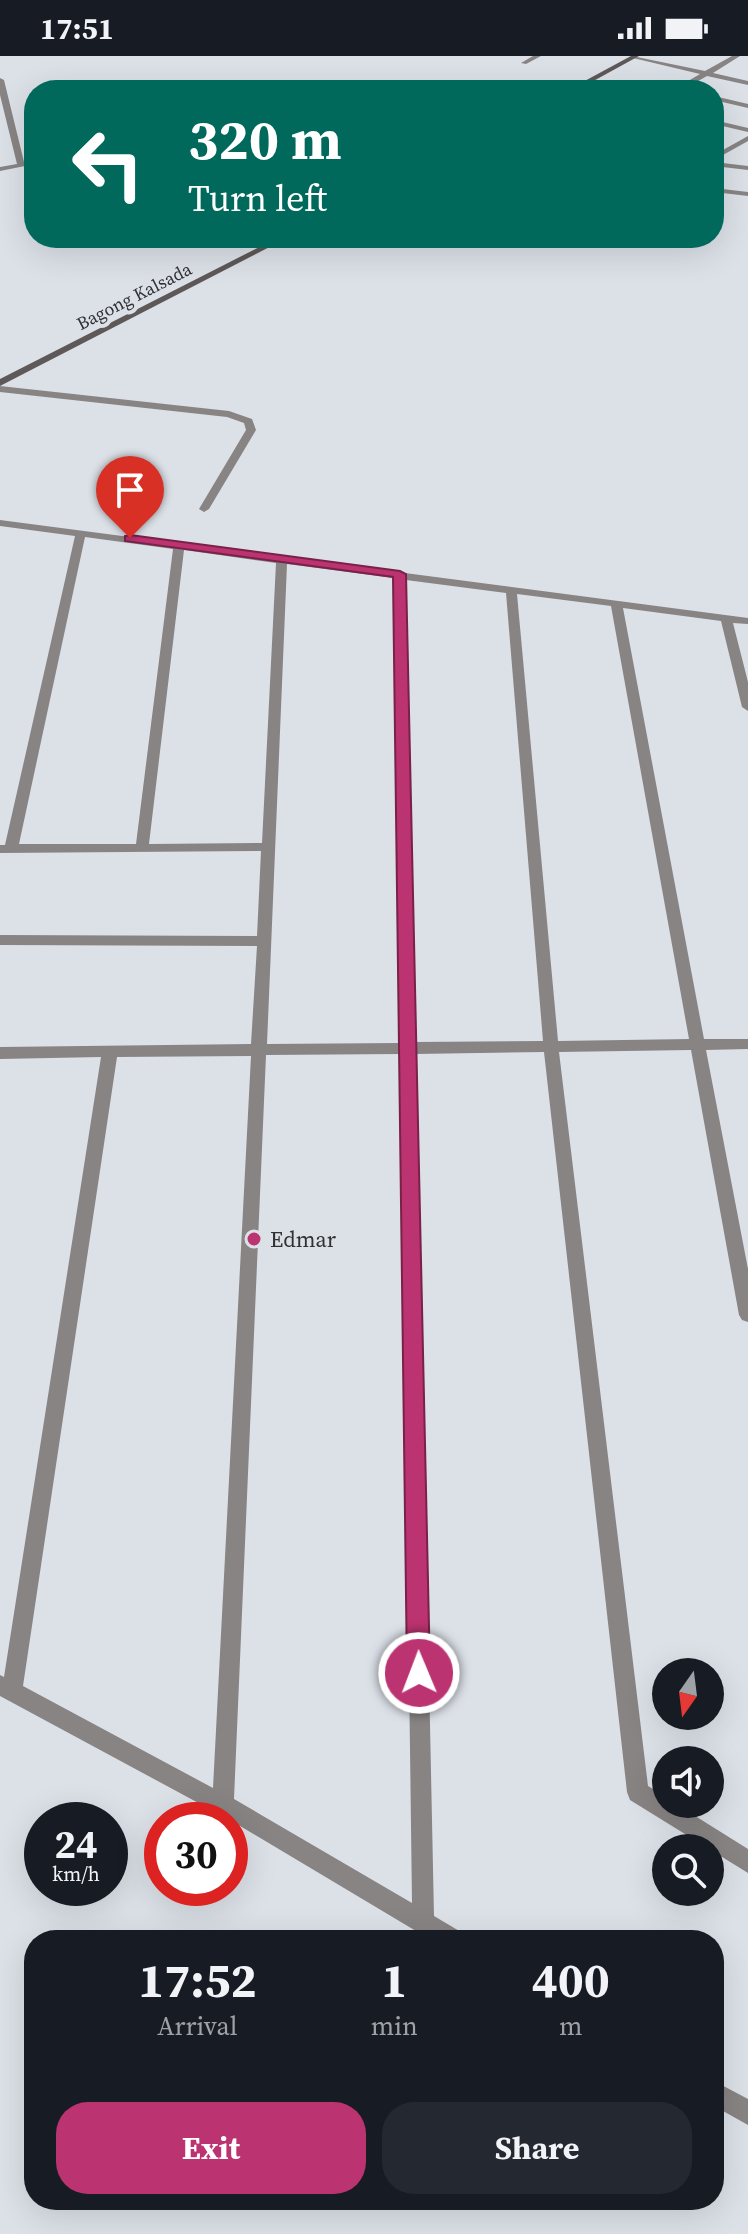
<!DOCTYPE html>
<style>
:root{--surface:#171b24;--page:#242831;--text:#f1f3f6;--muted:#9ea1a6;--accent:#bb3370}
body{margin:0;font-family:"Source Serif 4",serif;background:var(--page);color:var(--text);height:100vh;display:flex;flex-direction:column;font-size:30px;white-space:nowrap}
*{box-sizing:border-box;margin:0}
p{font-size:26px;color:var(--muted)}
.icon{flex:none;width:44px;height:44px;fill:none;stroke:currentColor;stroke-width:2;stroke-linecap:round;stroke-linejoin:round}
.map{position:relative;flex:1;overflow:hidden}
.side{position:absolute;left:24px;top:1874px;width:700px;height:280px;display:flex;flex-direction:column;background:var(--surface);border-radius:32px;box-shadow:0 8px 32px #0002}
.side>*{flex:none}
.guide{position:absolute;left:24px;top:24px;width:700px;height:168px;border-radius:32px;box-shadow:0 8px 32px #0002;background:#00695c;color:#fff;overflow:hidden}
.needle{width:52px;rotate:194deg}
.buttons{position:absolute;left:652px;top:1602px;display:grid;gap:16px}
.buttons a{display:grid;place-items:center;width:72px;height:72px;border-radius:50%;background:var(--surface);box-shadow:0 8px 32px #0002;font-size:40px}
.speed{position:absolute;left:24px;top:1746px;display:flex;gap:16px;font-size:40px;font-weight:700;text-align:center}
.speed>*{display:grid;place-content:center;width:104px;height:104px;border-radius:50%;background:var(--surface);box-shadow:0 8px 32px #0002;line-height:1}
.speed small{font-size:20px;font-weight:400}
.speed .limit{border:12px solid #d22;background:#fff;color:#111}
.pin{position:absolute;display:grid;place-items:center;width:68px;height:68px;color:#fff;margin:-82px -34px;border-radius:50% 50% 50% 0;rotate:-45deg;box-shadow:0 0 8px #0007}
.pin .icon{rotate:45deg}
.me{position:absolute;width:88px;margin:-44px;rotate:359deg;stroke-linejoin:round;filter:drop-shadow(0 0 6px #0008)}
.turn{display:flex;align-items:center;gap:28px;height:168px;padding:0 32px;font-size:36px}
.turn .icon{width:104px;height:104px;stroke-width:2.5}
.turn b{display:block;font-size:56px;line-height:68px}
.eta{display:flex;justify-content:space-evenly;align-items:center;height:136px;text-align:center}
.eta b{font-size:48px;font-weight:700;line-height:56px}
.primary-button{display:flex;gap:16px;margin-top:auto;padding:16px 32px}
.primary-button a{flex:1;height:92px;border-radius:32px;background:var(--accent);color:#fff;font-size:32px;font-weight:700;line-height:92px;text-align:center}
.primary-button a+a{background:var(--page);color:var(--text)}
.status{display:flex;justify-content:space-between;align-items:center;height:56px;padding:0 40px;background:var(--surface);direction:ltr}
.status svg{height:22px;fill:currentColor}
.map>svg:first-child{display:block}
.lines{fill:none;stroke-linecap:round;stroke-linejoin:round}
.lane{fill:#888484;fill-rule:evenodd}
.street{fill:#888484;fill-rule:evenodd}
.secondary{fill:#5e5958;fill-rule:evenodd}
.route{fill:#bb3370;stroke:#7a2149;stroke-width:2}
.poi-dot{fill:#bb3370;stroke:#dce1e8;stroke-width:3}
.labels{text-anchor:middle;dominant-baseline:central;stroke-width:8;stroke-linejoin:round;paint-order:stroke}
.far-street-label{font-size:18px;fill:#303234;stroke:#dce1e8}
.poi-label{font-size:22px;fill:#303234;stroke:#dce1e8;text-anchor:start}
</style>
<div class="status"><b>17:51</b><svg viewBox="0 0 49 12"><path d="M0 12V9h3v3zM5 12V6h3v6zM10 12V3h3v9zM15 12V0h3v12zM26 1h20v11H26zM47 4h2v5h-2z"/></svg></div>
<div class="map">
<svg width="748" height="2178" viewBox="0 0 748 2178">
<rect width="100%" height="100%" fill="#dce1e8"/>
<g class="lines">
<polygon class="lane" points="0,330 229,355 252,363 256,374 209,453 204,456 199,453 246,374 244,367 227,361 0,336"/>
<g class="street">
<polygon points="533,0 541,0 526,8 521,7"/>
<polygon points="632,0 705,15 732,0 740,0 713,17 748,25 748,29 707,20 682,34 673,34 700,18 633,2"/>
<polygon points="0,22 4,24 25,110 0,115 0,111 17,108 0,39"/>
<polygon points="714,40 748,48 748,52 714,44"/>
<polygon points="714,64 748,72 748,76 714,68"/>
<polygon points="748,80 748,85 714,104 714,99"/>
<polygon points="714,106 748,110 748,114 714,110"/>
<polygon points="714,132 748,136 748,140 714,136"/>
<path d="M0 464 748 562V568L733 567 748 626V655L742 651 721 565 623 552 704 983H748V993L706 994 748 1213V1266L742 1264 739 1259 691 994 559 996 648 1730 666 1741V1748H676L748 1793V1817L630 1744 627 1736 544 996 416 998 434 1860 461 1876 464 1884H431L230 1764 0 1640V1619L4 1621 101 1001 0 1003V991L251 988 257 890 0 889V879L257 880 261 795 0 797V789H5L75 480 0 470ZM85 481 173 493 136 788H19ZM184 494 276 507 262 787 149 788ZM287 508 394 522 400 987 267 988ZM406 524 506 537 543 985 416 986ZM517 538 611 550 689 983 558 985ZM401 998 412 1847 234 1743 266 999ZM251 1000 213 1732 23 1630 117 1001Z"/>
<polygon points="714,2025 748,2043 748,2069 714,2050"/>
</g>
<g class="secondary">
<polygon points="631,0 639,0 577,34 568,34"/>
<polygon points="277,182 287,182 0,330 0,323"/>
</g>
</g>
<polygon class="route" points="130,479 400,515 406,518 430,1617 427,1625 419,1628 411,1625 407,1617 393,521 125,485 125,480"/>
<circle class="poi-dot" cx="254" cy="1183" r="8"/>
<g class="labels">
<g class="far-street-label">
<text transform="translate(134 240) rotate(-27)">Bagong Kalsada</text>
</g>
<g class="poi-label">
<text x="270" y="1183">Edmar</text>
</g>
</g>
</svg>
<div class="buttons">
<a><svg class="needle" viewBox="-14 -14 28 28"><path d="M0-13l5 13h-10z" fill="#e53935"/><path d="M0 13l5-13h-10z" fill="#9ea1a6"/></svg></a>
<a><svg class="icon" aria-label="sound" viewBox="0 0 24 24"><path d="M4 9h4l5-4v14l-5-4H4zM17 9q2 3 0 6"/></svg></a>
<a><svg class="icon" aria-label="search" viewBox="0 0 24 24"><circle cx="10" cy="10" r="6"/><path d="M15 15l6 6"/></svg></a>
</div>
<div class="speed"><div>24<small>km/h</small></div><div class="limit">30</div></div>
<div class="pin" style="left:130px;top:482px;background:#d93025"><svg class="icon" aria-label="arrive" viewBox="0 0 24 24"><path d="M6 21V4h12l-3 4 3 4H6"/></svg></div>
<svg class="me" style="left:419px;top:1617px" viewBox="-20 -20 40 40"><circle r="17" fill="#bb3370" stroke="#fff" stroke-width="3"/><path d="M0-11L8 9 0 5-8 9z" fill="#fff"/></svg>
<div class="guide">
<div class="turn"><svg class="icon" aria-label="left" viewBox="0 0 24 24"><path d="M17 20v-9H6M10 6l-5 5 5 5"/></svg><div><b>320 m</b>Turn left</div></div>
</div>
<section class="side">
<div class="eta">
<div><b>17:52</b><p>Arrival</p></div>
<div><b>1</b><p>min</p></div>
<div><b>400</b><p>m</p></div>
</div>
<div class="primary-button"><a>Exit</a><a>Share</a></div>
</section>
</div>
